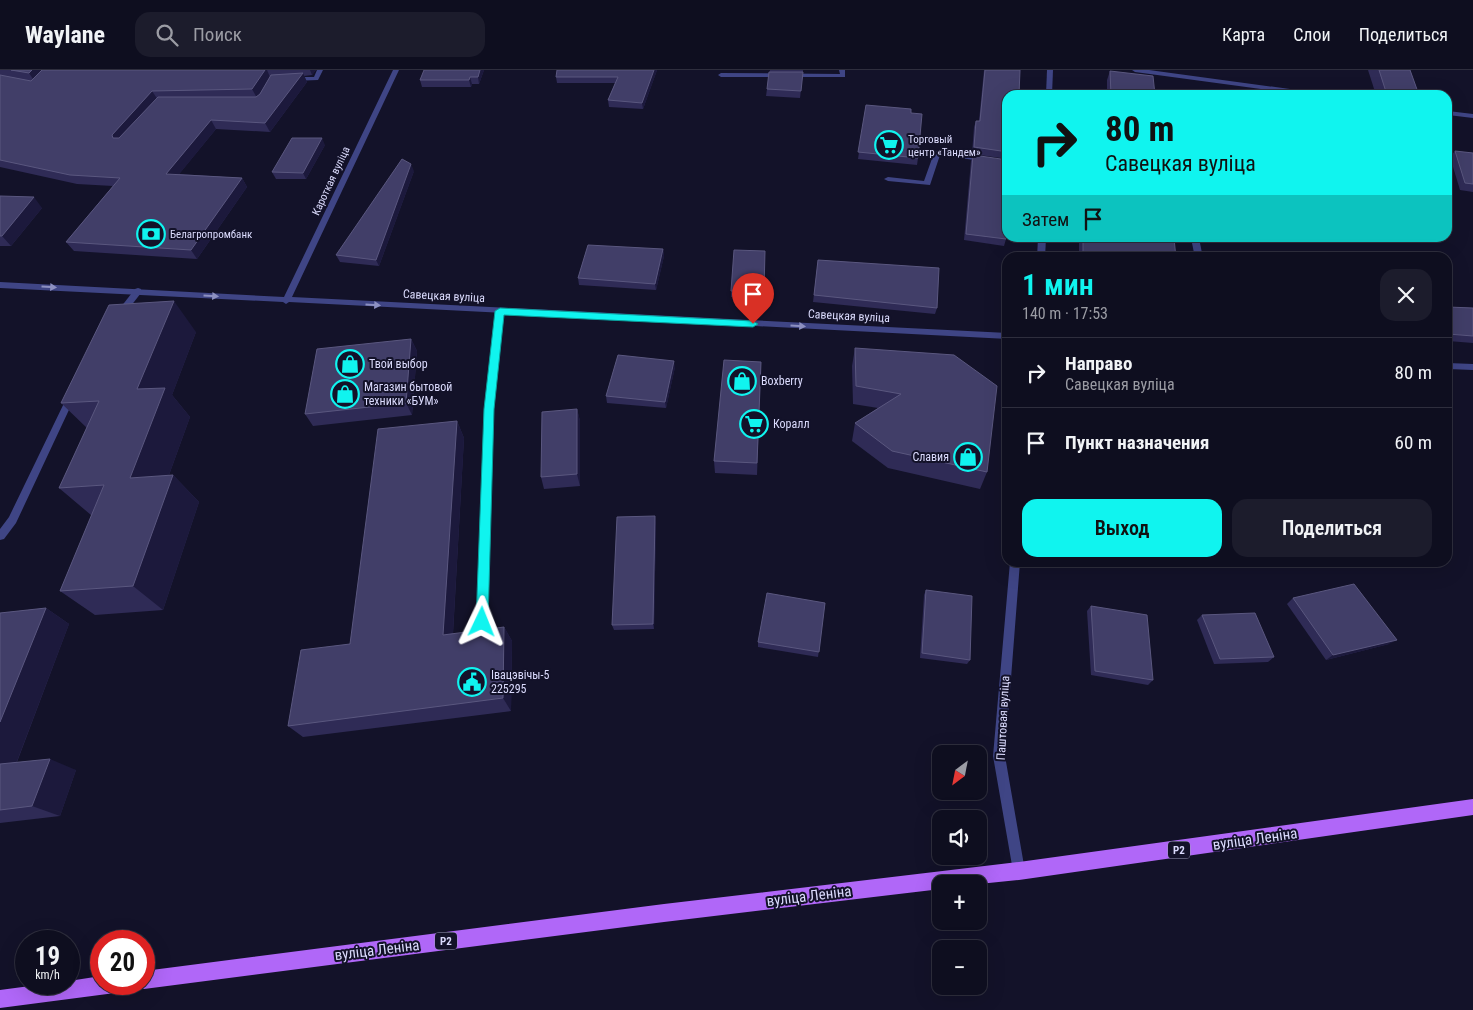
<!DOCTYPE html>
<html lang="ru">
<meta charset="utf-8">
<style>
:root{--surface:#0e0e1f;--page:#1c1c2c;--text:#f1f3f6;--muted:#9b9ca4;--line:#2e2e3d;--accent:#10f4ef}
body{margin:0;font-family:"Roboto Condensed",sans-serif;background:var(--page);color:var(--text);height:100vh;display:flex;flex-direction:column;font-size:19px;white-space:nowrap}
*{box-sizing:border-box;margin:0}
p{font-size:16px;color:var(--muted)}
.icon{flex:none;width:28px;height:28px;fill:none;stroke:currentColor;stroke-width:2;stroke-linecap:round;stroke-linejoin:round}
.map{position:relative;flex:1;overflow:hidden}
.sheet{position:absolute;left:1002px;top:182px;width:450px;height:315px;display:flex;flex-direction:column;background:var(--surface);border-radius:15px;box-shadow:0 5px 20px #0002,0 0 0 1px var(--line)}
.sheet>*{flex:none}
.top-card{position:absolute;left:1002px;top:20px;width:450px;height:152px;border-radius:15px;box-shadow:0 5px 20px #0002,0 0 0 1px var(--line);background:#10f4ef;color:#111;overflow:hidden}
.needle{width:32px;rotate:212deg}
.tools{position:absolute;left:932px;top:675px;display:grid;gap:10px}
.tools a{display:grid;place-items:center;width:55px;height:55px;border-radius:10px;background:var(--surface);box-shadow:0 5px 20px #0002,0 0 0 1px var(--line);font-size:25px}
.speed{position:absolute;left:15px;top:860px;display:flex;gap:10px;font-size:25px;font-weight:700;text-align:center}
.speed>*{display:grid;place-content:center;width:65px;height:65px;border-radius:50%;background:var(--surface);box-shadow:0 5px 20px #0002,0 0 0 1px var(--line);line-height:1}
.speed small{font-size:12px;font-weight:400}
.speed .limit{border:8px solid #d22;background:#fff;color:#111}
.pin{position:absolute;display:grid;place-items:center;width:42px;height:42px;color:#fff;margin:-51px -21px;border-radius:50% 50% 50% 0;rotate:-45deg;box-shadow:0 0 5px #0007}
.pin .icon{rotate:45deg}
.me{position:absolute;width:55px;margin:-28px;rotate:2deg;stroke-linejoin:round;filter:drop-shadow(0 0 4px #0008)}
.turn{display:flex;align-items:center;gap:18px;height:105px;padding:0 20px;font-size:22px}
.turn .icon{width:65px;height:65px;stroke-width:2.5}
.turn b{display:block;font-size:35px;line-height:42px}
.then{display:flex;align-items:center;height:48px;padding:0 20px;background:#0003;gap:10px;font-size:19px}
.round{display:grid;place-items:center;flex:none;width:52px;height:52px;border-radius:15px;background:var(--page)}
.headline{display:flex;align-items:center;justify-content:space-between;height:85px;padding:0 20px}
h1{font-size:30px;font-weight:600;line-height:38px;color:var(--accent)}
.primary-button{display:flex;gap:10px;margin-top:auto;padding:10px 20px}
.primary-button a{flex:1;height:58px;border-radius:15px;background:var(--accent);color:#111;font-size:20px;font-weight:600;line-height:58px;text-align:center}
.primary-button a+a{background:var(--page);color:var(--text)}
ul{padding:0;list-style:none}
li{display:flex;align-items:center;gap:15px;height:70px;padding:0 20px;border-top:1px solid var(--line)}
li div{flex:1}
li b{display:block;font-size:19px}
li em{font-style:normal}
header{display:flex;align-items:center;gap:30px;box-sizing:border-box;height:70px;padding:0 25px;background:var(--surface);border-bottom:1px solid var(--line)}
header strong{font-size:24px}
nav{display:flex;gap:28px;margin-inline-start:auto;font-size:18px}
.search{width:350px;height:45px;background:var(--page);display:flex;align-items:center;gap:12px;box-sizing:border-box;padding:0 18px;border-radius:15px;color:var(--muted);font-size:19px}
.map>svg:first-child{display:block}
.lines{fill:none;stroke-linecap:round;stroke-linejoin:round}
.service{fill:#3f4585;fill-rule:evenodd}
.minor{fill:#3f4585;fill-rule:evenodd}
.primary{fill:#b067f8;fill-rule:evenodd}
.wall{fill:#2f2b56}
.shaded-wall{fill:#1c193c}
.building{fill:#413e68;stroke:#5a577f}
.oneway{fill:#8d90c1}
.route{fill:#10f4ef;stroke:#0a9f9b}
.labels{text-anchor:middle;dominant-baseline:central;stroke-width:4;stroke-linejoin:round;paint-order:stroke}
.far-poi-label{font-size:11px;fill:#dbdbfd;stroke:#131229;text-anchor:start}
.far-street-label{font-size:11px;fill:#dbdbfd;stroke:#131229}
.shield{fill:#131229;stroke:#9f9fbd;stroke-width:1}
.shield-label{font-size:11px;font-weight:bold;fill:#dbdbfd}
.street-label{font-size:12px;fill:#dbdbfd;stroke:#131229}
.poi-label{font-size:12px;fill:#dbdbfd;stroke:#131229;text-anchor:start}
.near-street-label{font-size:15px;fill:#dbdbfd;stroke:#131229}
</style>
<header>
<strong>Waylane</strong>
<div class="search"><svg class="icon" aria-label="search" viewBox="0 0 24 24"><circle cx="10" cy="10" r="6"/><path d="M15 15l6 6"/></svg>Поиск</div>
<nav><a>Карта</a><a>Слои</a><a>Поделиться</a></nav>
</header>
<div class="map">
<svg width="1473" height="940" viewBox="0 0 1473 940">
<rect width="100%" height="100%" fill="#131229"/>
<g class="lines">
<g class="service">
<polygon points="317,0 323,0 318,10 292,11 289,9 292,7 314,7"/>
<polygon points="839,0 845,0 845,7 721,7 718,5 721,3 840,4"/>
<polygon points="1448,69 1451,71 1453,84 1448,83"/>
<polygon points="937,81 1008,91 1008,95 940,85 930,115 888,111 884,109 888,107 924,111 934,83"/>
<polygon points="1191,168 1199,168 1203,188 1195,188"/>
<polygon points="138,218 141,219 141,223 123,246 117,246 117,242 135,219"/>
<polygon points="500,238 504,241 493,339 487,552 486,555 482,557 478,555 477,552 485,339 496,241"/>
<polygon points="71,324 75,327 16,453 4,469 0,470 0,459 9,447 67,327"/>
</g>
<g class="minor">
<polygon points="393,0 399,0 292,227 1008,263 1008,269 289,232 286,234 283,232 0,218 0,212 284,227"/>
<polygon points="1047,0 1053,0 1052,25 1046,25"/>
<polygon points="1132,0 1149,0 1319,23 1322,25 1305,25 1135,2"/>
<polygon points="1448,41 1473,44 1473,48 1448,45"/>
<polygon points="1038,168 1046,168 1045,188 1037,188"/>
<polygon points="1448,293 1473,294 1473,300 1448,299"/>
<polygon points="1010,492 1020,492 1005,686 1025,801 1023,805 1019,807 1015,805 1013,801 993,686"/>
</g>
<g class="primary">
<polygon points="1473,729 1473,745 1019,810 979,814 941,814 941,819 664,852 144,919 136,914 144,914 144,901 664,834 1019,792"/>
<polygon points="101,906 101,914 124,914 122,921 115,923 0,938 0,920 45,914 69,914 69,911"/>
</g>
</g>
<g class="wall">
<polygon points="0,0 316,0 312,5 304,6 307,12 270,62 216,59 179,104 242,108 247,117 197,189 74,181 66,172 113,116 77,114 0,97"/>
<polygon points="484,0 479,14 472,14 471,17 422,17 420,10"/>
<polygon points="657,0 643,39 609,37 608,30 615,13 557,13 556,7"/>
<rect x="770" y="0" width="33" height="2"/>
<polygon points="984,0 1020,0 1008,25 1008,89 972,84 974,57 976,51 979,51"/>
<polygon points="1368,0 1410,0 1419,25 1376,25"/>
<polygon points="1110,1 1155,25 1107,25 1107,10"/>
<polygon points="803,2 800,28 766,26 767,19"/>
<polygon points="866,35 911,43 918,88 917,95 858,89"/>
<polygon points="325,75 306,109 276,109 272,102"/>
<polygon points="1455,81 1473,83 1473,122 1460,120 1450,87"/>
<polygon points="973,85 1006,169 1004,176 964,170 971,91"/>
<polygon points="414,101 379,196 340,192 336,185"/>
<polygon points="0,126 42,138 11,176 0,176"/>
<polygon points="1079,168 1174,168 1176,188 1079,188"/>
<polygon points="663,179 664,186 656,220 579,215 578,208"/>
<polygon points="765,181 764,228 731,227 731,221"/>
<polygon points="818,190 937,238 935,244 813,232"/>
<polygon points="1448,237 1473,238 1473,273 1448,271"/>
<polygon points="196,262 172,325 190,347 169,405 173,405 199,432 163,540 95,545 60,521 92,445 91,445 59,418 87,358 61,333"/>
<polygon points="411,269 417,281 412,345 313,356 305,344"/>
<polygon points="855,278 987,402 980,419 888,398 852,371 855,353 878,338 853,334 852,296"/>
<polygon points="761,292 757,405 715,403 714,391"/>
<polygon points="675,297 666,338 607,333 606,326"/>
<polygon points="577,339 580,351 580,416 544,419 541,407"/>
<polygon points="457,351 464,368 453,564 504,557 512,571 511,641 303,667 288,656 350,574"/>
<polygon points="656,452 654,559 614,560 612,555"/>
<polygon points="926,520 970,590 967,594 920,588 924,525"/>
<polygon points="1293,528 1389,574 1326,590 1287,534"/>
<polygon points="825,533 818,587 758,577 758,572"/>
<polygon points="1091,536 1153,610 1148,615 1091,605 1087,541"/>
<polygon points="46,538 69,554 17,692 76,700 60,746 0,753 0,543"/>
<polygon points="1202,545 1274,587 1268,592 1214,594 1197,550"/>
</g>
<g class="shaded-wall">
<polygon points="32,0 46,0 35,12 29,3"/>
<polygon points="265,0 267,0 270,7 257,28 252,19"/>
<polygon points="310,0 316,0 312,5"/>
<polygon points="480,0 484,0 479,14 478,7"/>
<polygon points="654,0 657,0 643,39 642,33"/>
<polygon points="303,3 307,12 270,62 265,53"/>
<polygon points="470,7 472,14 471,17 469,10"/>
<polygon points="152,21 158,30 118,74 113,68 112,65"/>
<polygon points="211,50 216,59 172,113 166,104"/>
<polygon points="322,68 325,75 306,109 303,103"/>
<polygon points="411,94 414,101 379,196 376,190"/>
<polygon points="242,108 247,117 197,189 191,180"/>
<polygon points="34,127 42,138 11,176 2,166"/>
<polygon points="663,179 664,186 656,220 655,214"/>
<polygon points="174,231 196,262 172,325 190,347 158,435 130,408 137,319"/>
<polygon points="411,269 417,281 412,345 406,333"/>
<polygon points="674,291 675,297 666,338 665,332"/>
<polygon points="577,339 580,351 580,416 577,404"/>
<polygon points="457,351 464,368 452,579 443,565"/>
<polygon points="173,405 199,432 163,540 133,516"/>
<polygon points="655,446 656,452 654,559 653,554"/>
<polygon points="46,538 69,554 11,707 0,703 0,652"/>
<polygon points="504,557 512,571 511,641 503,628"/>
<polygon points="1397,570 1389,574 1326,590 1333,585"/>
<polygon points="50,689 76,700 60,746 32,736"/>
</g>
<g class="building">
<polygon points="11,0 32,0 29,3"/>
<polygon points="42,0 265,0 252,19 152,21 112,65 113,68 119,68 158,27 256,27 260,24 271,5 303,3 265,53 211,50 166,104 242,108 191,180 66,172 120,108 70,105 0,90 0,5 31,11"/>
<polygon points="424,0 480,0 478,7 470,7 469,10 420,10"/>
<polygon points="557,0 654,0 642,33 608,30 618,7 556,7"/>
<polygon points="985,0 1020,0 1019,25 1008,25 1008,82 974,77 976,51 980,51"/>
<polygon points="1379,0 1410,0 1419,25 1387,25"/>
<polygon points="1110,1 1153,6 1155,25 1111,25"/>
<polygon points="769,2 803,2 801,21 767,19"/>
<polygon points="866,35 911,39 911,43 922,44 918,88 858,82"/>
<polygon points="292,68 322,68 303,103 272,102"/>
<polygon points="1455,81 1473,83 1473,114 1465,113"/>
<polygon points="973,85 1008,90 1008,144 1006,169 966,164"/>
<polygon points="402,89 411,94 376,190 336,185"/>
<polygon points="0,126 34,127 2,166 0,166"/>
<polygon points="1083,168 1174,168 1176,188 1083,188"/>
<polygon points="588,175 663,179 655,214 578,208"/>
<polygon points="734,180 765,181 764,222 731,221"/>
<polygon points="818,190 939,198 937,238 814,225"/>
<polygon points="174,231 137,319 165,318 130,408 173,405 133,516 60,521 104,415 59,418 99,331 61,333 109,235"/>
<polygon points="1448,237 1473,238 1473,266 1448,264"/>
<polygon points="411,269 406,333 305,344 317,279"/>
<polygon points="855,278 954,285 997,316 987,402 892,381 855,353 901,324 856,316"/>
<polygon points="618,285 674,291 665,332 606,326"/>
<polygon points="724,290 761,292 757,393 714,391"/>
<polygon points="577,339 577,404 541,407 542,342"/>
<polygon points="457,351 443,565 504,557 503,628 288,656 301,580 350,574 378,359"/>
<polygon points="655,446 653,554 612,555 617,447"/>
<polygon points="1354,514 1397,570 1333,585 1293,528"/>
<polygon points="926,520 972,526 970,590 922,583"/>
<polygon points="767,523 825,533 819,582 758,572"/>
<polygon points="1091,536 1147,545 1153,610 1095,601"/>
<polygon points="46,538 0,652 0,543"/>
<polygon points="1255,543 1274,587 1220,589 1202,545"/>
<polygon points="50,689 32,736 0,740 0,694"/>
</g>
<defs><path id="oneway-solid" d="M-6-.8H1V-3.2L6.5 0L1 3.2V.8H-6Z" transform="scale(1.25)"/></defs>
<g class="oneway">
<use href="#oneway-solid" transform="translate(49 217) rotate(3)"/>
<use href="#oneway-solid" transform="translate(211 226) rotate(4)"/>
<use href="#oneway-solid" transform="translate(373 235) rotate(3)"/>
<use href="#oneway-solid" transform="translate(798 256) rotate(3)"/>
</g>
<polygon class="route" points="500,238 753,251 758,254 753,257 504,245 494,339 488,552 482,557 476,552 484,339 495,241"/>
<defs>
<symbol id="supermarket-ring" viewBox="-11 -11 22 22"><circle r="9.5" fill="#131229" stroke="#10f4ef" stroke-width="1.5"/><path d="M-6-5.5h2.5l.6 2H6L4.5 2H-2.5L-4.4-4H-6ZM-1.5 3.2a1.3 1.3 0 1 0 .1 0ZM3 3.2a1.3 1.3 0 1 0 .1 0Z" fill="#10f4ef"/></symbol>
<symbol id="bank-ring" viewBox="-11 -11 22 22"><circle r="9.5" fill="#131229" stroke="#10f4ef" stroke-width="1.5"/><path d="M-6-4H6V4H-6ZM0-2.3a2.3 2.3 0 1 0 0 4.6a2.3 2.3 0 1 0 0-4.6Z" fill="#10f4ef"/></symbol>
<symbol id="shop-ring" viewBox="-11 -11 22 22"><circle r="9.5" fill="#131229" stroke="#10f4ef" stroke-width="1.5"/><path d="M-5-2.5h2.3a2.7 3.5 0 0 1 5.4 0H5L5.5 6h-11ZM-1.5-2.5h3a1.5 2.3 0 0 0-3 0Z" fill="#10f4ef"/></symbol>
<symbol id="civic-ring" viewBox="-11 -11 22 22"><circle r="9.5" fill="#131229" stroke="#10f4ef" stroke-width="1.5"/><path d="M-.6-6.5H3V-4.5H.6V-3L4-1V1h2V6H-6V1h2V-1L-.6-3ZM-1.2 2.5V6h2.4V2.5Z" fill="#10f4ef"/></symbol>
</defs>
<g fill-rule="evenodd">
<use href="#supermarket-ring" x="873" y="59" width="32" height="32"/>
<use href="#bank-ring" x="135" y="148" width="32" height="32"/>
<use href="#shop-ring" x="334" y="278" width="32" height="32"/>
<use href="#shop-ring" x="726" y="295" width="32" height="32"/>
<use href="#shop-ring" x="329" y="308" width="32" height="32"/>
<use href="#supermarket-ring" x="738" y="338" width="32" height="32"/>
<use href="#shop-ring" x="952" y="371" width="32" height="32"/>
<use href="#civic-ring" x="456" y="596" width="32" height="32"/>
</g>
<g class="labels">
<g class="far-poi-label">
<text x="908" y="69">Торговый<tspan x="908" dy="13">центр «Тандем»</tspan></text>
<text x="170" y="164">Белагропромбанк</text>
</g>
<g class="far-street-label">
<text transform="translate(331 111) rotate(-65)">Кароткая вуліца</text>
</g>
<g class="shield">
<rect x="1168" y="771.5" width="22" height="17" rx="4"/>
<rect x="435" y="862.5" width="22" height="17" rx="4"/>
</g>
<g class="shield-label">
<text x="1179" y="780">Р2</text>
<text x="446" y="871">Р2</text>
</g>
<g class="street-label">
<text transform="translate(444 226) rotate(3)">Савецкая вуліца</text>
<text transform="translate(849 246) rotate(3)">Савецкая вуліца</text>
<text transform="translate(1003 648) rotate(-87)">Паштовая вуліца</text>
</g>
<g class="poi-label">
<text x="369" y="294">Твой выбор</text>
<text x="761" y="311">Boxberry</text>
<text x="364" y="317">Магазин бытовой<tspan x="364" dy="14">техники «БУМ»</tspan></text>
<text x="773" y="354">Коралл</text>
<text x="949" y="387" text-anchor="end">Славия</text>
<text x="491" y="605">Івацэвічы-5<tspan x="491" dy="14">225295</tspan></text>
</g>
<g class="near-street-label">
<text transform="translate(1255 769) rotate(-8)">вуліца Леніна</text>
<text transform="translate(809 826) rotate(-7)">вуліца Леніна</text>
<text transform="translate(377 880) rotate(-7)">вуліца Леніна</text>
</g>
</g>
</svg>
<div class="tools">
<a><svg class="needle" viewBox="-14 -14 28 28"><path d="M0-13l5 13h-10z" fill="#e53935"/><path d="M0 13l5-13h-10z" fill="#9b9ca4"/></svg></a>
<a><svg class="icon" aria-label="sound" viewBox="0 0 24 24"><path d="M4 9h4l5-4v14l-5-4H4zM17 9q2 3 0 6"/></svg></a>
<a>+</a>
<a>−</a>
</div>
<div class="speed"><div>19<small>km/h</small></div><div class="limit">20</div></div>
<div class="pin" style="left:753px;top:254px;background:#d93025"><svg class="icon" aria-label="arrive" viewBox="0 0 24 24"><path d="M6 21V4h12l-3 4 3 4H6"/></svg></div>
<svg class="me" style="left:482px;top:552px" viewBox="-20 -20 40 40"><path d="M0-17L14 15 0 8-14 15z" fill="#10f4ef" stroke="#fff" stroke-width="4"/></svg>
<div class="top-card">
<div class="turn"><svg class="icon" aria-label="right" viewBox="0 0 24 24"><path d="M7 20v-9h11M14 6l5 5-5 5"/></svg><div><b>80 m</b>Савецкая вуліца</div></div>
<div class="then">Затем<svg class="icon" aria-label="arrive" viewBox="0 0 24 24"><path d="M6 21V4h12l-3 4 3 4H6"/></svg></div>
</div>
<section class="sheet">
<div class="headline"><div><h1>1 мин</h1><p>140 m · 17:53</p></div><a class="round"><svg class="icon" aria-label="close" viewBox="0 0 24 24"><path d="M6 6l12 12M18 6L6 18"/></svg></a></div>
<ul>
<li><svg class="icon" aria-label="right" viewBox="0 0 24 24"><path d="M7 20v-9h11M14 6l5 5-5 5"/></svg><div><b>Направо</b><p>Савецкая вуліца</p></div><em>80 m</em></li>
<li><svg class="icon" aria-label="arrive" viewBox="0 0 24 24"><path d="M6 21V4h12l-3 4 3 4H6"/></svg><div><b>Пункт назначения</b></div><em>60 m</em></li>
</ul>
<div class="primary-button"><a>Выход</a><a>Поделиться</a></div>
</section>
</div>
